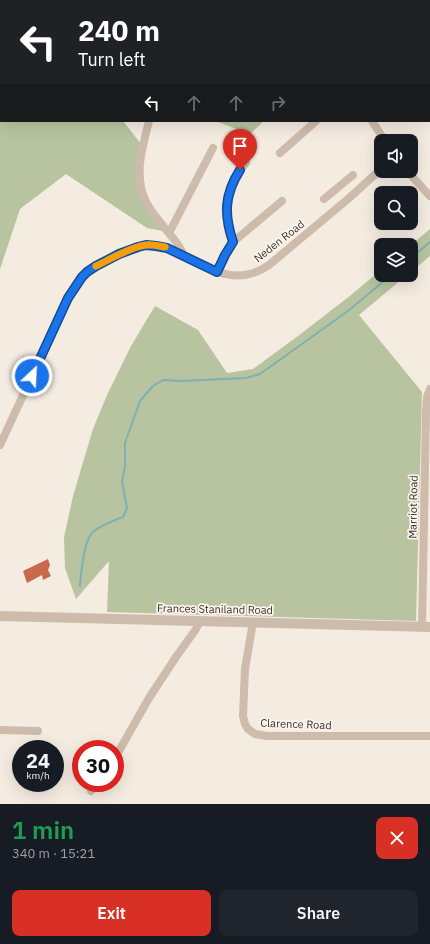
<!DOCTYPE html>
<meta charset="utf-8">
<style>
:root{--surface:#171b24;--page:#20242c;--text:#f1f3f6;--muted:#9ea1a6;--accent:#d93025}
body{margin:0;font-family:"IBM Plex Sans",sans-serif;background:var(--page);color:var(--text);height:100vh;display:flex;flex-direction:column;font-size:15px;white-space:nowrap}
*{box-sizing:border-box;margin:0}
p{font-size:13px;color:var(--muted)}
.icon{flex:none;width:22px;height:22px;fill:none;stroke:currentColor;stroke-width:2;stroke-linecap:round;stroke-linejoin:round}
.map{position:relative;height:804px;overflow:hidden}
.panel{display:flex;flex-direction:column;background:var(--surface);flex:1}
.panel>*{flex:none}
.banner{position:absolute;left:0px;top:0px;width:430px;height:122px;box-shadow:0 4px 16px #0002;background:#202124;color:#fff;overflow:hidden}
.tools{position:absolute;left:374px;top:134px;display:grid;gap:8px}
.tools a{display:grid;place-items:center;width:44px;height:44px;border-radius:8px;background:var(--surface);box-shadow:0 4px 16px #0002;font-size:20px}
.speed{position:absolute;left:12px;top:740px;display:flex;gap:8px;font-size:20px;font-weight:700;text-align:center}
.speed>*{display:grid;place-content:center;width:52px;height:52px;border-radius:50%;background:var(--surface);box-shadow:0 4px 16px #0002;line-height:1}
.speed small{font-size:10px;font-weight:400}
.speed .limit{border:6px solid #d22;background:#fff;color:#111}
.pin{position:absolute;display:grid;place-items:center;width:34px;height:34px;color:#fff;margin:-41px -17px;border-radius:50% 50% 50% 0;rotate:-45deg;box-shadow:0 0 4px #0007}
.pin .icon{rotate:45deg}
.me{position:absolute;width:44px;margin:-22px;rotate:25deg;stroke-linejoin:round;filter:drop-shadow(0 0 3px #0008)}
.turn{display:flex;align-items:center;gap:14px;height:84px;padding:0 12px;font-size:18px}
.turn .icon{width:52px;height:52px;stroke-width:2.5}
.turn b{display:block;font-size:28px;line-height:34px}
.lanes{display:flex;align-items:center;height:38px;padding:0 12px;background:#0003;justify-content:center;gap:20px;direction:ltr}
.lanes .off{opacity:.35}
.round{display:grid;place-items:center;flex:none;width:42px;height:42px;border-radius:8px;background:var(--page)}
.headline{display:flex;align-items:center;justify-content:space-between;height:68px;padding:0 12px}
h1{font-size:24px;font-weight:600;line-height:30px;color:#1e9e55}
.cta{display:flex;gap:8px;margin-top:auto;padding:8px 12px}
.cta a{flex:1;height:46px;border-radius:8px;background:var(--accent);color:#fff;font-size:16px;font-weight:600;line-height:46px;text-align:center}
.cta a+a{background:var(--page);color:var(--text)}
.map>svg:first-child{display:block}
.green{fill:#b8c4a0}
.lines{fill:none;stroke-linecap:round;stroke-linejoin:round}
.stream{stroke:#7fb0b2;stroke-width:2}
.building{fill:#c8694b}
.minor{stroke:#cdbbac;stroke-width:8}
.tertiary{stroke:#cdbbac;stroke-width:10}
.route-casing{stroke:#114b97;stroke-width:10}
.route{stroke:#1a73e8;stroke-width:7}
.slow{stroke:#f59e0b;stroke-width:7}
.labels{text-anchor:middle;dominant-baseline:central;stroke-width:3.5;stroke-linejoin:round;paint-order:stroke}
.street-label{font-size:11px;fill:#3b302b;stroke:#fbf5ee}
</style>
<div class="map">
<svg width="430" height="804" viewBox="0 0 430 804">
<rect width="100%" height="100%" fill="#f4ebe1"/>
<g class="green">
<polygon points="0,0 122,0 122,1 1,1 1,121 123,121 141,144 145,193 168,232 147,228 66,174 20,209 0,269"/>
<polygon points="215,121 264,121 250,134"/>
<polygon points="430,229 430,256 411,272 411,245"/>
<polygon points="381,270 381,275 407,275 359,315 422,392 416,621 107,612 109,561 76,599 65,568 64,537 73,496 93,429 107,395 131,346 155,306 198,330 227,373 253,369 298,336 351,295"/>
</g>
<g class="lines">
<g class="stream">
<polyline points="411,258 430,242"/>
<path d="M80 586C81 573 83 543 92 533 98 527 114 520 123 517L127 508 122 482 125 466V443L140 401 153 386 163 380 180 381 246 378 260 374 348 311 391 275"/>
</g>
</g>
<polygon class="building" points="48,559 50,565 48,570 51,576 43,580 42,575 27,583 23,571"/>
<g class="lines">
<g class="minor">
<polyline points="185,0 193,1"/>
<polyline points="338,0 339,1"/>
<polyline points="163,1 164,0"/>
<polyline points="304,1 305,0"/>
<path d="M149 121C143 145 134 173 144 197 147 207 155 216 161 223 170 236 178 241 184 256"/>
<polyline points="372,121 385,141"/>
<polyline points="280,153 316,121"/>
<polyline points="407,171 430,196"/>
<polyline points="324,199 353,175"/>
<polyline points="169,233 213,148"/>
<path d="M233 242C227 225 224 204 231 187 234 178 240 170 246 163"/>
<polyline points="217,272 225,255 233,242 282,201"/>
<path d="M0 445 68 298C72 291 76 283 81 277 89 268 102 263 112 258 122 253 135 246 146 245 159 244 170 250 181 255 211 270 238 287 269 265L348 199 381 169"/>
<polyline points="253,622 245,669 243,716 245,724 248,729 255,734 267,736 430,736"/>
<polyline points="422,627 426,413 427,397 430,389"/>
<polyline points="0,730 38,731"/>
<polyline points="115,758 149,698 176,657 196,629 200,621"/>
<polyline points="91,791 97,783"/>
</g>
<polyline class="tertiary" points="0,616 430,627"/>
</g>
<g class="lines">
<defs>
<path id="route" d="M32 376 68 298 82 277 87 272 96 266 119 254 138 247 146 245 156 246 167 248 217 272 225 255 233 242C224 215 224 195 240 170"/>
</defs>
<use href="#route" class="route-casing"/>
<use href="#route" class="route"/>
<path class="slow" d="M96 266C109 260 132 246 146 245 152 244 159 246 165 247"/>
</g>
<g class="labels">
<g class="street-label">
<text transform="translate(279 241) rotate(-38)">Neden Road</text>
<text transform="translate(413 507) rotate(-89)">Marriot Road</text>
<text transform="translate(215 609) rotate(1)">Frances Staniland Road</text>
<text transform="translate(296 724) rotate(2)">Clarence Road</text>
</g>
</g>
</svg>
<div class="tools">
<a><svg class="icon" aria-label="sound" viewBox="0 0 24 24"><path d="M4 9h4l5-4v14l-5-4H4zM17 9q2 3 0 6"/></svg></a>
<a><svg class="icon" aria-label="search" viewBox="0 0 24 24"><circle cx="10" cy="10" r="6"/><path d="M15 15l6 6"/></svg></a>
<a><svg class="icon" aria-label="layers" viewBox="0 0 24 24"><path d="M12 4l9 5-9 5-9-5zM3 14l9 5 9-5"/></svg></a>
</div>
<div class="speed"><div>24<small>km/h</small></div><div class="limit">30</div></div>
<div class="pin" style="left:240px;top:170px;background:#d93025"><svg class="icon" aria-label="arrive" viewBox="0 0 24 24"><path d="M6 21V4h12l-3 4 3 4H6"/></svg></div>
<svg class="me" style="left:32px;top:376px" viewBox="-20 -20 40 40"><circle r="17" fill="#1a73e8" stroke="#fff" stroke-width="3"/><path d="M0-11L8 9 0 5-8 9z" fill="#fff"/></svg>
<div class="banner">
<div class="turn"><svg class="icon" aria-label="left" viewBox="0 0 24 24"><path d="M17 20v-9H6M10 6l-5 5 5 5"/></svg><div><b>240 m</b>Turn left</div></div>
<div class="lanes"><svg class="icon" aria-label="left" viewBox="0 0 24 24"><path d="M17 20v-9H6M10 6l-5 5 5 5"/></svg><svg class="icon off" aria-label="ahead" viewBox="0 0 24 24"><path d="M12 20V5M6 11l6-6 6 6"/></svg><svg class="icon off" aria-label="ahead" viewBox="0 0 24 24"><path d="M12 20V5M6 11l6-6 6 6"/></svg><svg class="icon off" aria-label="right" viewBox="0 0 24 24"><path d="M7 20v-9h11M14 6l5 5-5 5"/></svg></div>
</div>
</div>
<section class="panel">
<div class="headline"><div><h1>1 min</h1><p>340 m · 15:21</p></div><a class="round" style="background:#d93025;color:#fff"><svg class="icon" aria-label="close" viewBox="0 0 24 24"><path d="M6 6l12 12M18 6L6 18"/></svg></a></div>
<div class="cta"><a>Exit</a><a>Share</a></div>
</section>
